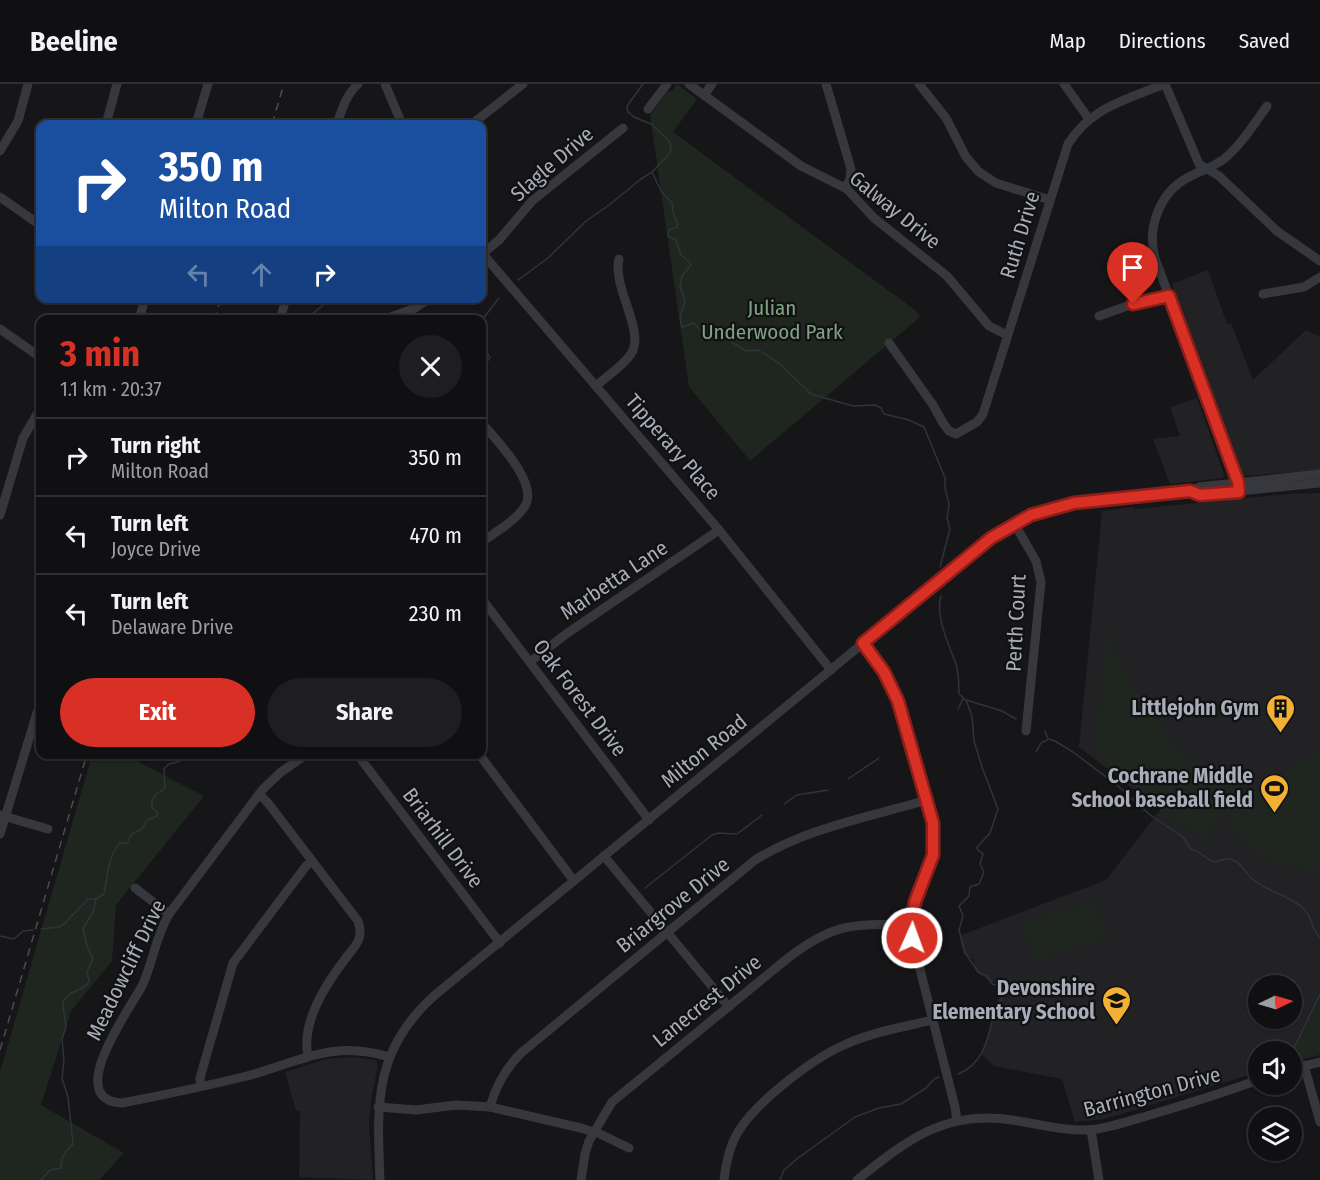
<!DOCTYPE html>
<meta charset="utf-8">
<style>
:root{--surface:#101012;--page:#1e1e20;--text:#f1f3f6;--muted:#9c9d9f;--line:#303032;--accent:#d93025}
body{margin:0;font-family:"Fira Sans Condensed",sans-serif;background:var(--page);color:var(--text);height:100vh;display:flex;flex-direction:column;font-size:22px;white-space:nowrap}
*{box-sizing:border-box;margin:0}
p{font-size:20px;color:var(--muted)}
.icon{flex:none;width:33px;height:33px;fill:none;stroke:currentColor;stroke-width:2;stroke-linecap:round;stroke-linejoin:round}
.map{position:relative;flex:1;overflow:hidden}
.details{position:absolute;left:36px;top:231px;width:450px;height:444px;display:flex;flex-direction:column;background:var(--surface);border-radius:12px;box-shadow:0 2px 4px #0004,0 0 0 2px var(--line)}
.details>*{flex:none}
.top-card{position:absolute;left:36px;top:36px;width:450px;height:183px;border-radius:12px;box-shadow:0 2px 4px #0004,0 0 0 2px var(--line);background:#1a4fa0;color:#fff;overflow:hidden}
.needle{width:39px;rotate:85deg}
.controls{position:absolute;left:1248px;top:891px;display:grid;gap:12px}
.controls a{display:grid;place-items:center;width:54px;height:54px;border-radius:50%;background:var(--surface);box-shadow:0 2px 4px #0004,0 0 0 2px var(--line);font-size:30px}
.pin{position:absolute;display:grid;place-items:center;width:51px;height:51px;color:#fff;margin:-62px -26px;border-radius:50% 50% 50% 0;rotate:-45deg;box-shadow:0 0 6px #0007}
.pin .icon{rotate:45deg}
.me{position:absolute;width:66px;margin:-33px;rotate:2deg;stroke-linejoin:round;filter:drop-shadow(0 0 4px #0008)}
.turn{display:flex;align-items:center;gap:21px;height:126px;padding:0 24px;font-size:27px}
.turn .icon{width:78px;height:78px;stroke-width:2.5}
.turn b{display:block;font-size:42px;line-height:51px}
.lanes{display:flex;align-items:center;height:57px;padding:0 24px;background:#0003;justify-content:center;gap:30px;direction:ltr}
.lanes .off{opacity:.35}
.round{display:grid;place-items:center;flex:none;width:63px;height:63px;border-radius:32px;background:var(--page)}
.summary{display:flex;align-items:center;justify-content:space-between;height:102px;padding:0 24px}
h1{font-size:36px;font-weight:700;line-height:45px;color:var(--accent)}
.primary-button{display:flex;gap:12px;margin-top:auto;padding:12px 24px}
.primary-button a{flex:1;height:69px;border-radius:36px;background:var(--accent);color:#fff;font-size:24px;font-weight:700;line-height:69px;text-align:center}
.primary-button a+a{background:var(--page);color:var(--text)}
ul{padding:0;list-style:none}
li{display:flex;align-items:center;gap:18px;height:78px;padding:0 24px;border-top:2px solid var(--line)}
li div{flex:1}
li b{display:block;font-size:22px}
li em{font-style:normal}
header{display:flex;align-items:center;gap:36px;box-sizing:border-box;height:84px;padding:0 30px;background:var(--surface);border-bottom:2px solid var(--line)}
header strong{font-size:28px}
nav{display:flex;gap:33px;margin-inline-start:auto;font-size:21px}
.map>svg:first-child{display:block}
.built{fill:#222225;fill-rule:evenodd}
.green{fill:#1e261f}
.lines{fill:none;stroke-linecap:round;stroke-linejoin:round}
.stream{stroke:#2c353c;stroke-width:1.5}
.minor{stroke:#37383d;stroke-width:9}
.rail{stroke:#4a4c52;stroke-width:1.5;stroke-dasharray:8 6;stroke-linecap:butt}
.route-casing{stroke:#8d1f18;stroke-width:15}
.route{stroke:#d93025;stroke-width:10}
.labels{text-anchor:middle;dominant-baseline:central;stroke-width:4.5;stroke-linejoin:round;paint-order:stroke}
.street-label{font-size:21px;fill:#a8adb8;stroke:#111113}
.park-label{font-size:21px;fill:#7fa381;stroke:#111113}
.poi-label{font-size:21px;font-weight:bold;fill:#a8adb8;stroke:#111113;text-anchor:end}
</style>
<header>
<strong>Beeline</strong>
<nav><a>Map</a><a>Directions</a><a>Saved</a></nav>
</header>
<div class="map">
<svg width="1320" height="1096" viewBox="0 0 1320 1096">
<rect width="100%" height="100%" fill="#161618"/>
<g class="built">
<polygon points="1208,186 1227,240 1231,239 1253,296 1306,246 1320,253 1320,386 1245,392 1242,391 1172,200"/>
<polygon points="1197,314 1224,390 1223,394 1170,400 1153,355 1180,352 1170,323"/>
<path d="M1320 409V909L1291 967 1258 968V988L1105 1035 1075 1038 1062 995 994 982 981 970 992 940 993 927 1003 904 977 889 973 875 964 871 959 852 1106 796 1160 726 1079 663 1102 427 1132 423 1136 425 1288 410ZM1258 902H1292V934H1258Z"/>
<polygon points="353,973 376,976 378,981 371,1017 369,1041 373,1096 299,1093 300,1027 296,1027 285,988 326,975"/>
</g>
<g class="green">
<polygon points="677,0 697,15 673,48 915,226 920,233 750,377 689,303 650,31 668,7 672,7"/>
<path d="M1106 549C1131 600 1160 655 1208 687 1216 692 1226 694 1234 698L1241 710 1225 725 1204 758 1095 670Z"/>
<polygon points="92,671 125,671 204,712 116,821 112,877 71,927 41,1021 124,1069 99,1096 0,1096 0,988"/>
<path d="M1308 671H1320V785L1315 786C1269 783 1253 771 1225 735L1229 725Z"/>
<polygon points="1095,817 1107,855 1033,877 1022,839"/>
<polygon points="1320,909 1320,971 1292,978 1291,967"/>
</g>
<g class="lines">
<g class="stream">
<polyline points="652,88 661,107 672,119 673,129 678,140 677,143 669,146 668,152 676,156 681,171 689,178 691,181 682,192 680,203 685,217 680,233 682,243 694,239 702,248 724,253 746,267 757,266 767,271 780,280 811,310 853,322 875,321 881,324 884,330 909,336 924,343 945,394 945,404 949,420 947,434 950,445 940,483"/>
<polyline points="518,196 548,174 586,137 609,121 641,95 652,88 669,70 671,65 670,58 651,40 634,33 628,28 627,22 643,0"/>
<polyline points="305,236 332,214"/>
<polyline points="482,236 499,214"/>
<polyline points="482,257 490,274 482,283"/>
<path d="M941 512C935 530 948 560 955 577 959 588 959 599 959 610L966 616 1002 627 1016 635"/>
<polyline points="958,625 963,615"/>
<path d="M1045 647 1048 655 1055 657 1073 668 1118 702 1150 731 1183 753 1191 765 1195 766 1213 778C1222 777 1227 772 1235 777 1243 781 1247 792 1255 797 1270 809 1290 811 1304 825 1312 833 1311 845 1320 853"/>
<polyline points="1036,668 1041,659 1047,656"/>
<polyline points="848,695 879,674"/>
<polyline points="784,720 797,711 828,706"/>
<polyline points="645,804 712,751 718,749 737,750 762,731"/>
<path d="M41 845 59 843 64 840 88 815H96L104 810C108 793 107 772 120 759H127L132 750 142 745 147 736 157 732V728L152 724C151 712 157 710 165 704L164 685 169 680 181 677V670"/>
<polyline points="0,852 14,855 23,847 33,846"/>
<polyline points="1292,968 1320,910"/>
<path d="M958 990C986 979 988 951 995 926L999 921 1005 907 1002 903 992 900 987 892 978 888 965 868 959 846 963 832 959 822 969 812 970 803 979 800 984 788 980 780 983 770 977 765V763L990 749 998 725 982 683 974 657 972 632 966 616"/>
<path d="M41 1096 50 1086 61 1084C61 1073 65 1068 73 1060L68 1013 62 994 64 977 62 955 66 943 63 922 64 916 70 910 84 903 89 898 87 888 93 875 87 862 83 845 93 828 96 815"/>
<polyline points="780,1096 784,1086 798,1074 855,1033 879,1024 901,1020 926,1004 934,995 939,993"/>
</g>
<g class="minor">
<polyline points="385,0 402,40"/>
<polyline points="689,0 801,82 847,105 874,134 947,192 989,242 1007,251"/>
<polyline points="826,0 851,85 850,96 845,104"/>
<polyline points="919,0 946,34 966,73 979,88 996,99 1050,116"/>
<polyline points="1064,0 1089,35"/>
<polyline points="1165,0 1199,80 1219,92 1277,147 1320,177"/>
<polyline points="704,11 712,0"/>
<polyline points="648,25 667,0"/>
<polyline points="106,40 117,0"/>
<polyline points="196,40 208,0"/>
<path d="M337 40C342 25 346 11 358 0"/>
<polyline points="472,40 523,0"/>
<polyline points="0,67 18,37 28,0"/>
<polyline points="0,113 40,141"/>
<polyline points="482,169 719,446 831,586"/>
<polyline points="482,170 499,156 532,117 623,44"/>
<polyline points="1263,210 1304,203 1320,193"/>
<polyline points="1099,232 1133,220 1169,212"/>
<polyline points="139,236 145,214"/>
<polyline points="280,236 286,214"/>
<polyline points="383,236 415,224 430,214"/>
<polyline points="0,245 40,273"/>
<path d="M889 259 933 321 943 339 949 347 956 350 977 338 983 330 1068 60C1091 23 1126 16 1164 0"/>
<path d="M596 302C607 292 623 282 631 270 646 247 612 204 619 175"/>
<path d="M482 339C496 356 539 399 525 422 516 437 495 448 482 458"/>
<polyline points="1190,407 1200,411 1320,399"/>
<path d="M1239 407 1238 398 1156 177C1146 147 1158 110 1187 94 1199 87 1212 84 1224 75 1241 61 1254 40 1267 22"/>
<polyline points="0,431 23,354 40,325"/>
<polyline points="1014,439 1036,477 1041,498 1026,647"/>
<polyline points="482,515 649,736"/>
<polyline points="863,559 884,588 898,617 933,739 933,771 915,818 911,841 912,854 955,1023 957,1037"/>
<polyline points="530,578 566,550 719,446"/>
<path d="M307 670 281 688 263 705 169 830C156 852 153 877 143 900 133 921 61 1016 122 1019 164 1011 206 1002 247 992 300 978 332 955 389 973"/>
<polyline points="357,670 500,859"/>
<polyline points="479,670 574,797"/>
<path d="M259 710 268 719 358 837C360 843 361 849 359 855 356 863 348 870 343 878 324 903 301 939 308 972"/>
<polyline points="0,731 48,745"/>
<polyline points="0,750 40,619"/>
<polyline points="604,772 729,923"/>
<polyline points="135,804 169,830"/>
<polyline points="1304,981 1320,1038"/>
<polyline points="1292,985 1320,978"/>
<polyline points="201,1002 200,994 204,980 233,879 306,782 312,777"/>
<polyline points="378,1023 416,1026 456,1021 490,1023 581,1044 600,1050 629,1064"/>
<path d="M490 1023C496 1001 505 985 521 969L755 776C807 744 869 733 927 716"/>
<polyline points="1091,1046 1099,1096"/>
<path d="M380 1096C377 1021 373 966 435 911L991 454C1054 411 1117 414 1190 407L1199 403 1320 390"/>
<path d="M581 1096 585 1070 589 1057 612 1018 788 874C835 838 854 840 911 841"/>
<path d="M724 1096C726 1079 729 1063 738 1048 756 1018 812 975 844 961 871 948 904 943 933 936"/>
<path d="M857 1096C906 1057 945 1025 1012 1036 1040 1040 1069 1049 1097 1045 1115 1042 1133 1036 1150 1031 1187 1020 1223 1009 1258 996"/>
</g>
<g class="rail">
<polyline points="272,40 284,0"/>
<polyline points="214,236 221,214"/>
<polyline points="0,966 87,670"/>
</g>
</g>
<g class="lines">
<defs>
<polyline id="route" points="912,854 911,841 915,818 933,771 933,739 898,617 884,588 863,559 991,454 1031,431 1074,419 1190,407 1200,411 1239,408 1238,398 1169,212 1133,220"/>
</defs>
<use href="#route" class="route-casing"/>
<use href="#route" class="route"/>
</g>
<defs>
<symbol id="building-pin" viewBox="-11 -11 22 30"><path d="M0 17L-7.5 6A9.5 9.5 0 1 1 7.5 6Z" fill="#f2b134" stroke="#111113"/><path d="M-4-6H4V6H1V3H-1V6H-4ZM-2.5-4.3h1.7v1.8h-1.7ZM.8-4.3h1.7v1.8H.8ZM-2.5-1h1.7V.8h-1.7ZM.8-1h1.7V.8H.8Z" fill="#111"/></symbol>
<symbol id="stadium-pin" viewBox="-11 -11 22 30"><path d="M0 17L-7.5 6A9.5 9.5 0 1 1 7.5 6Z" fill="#f2b134" stroke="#111113"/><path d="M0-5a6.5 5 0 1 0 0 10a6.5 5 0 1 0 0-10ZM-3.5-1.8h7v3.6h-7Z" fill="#111"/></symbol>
<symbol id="school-pin" viewBox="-11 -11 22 30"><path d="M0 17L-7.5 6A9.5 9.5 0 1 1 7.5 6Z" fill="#f2b134" stroke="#111113"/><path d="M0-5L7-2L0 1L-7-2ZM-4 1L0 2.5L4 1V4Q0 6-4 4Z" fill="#111"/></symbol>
</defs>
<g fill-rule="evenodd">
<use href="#building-pin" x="1264" y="608" width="33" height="45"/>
<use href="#stadium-pin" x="1258" y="688" width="33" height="45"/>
<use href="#school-pin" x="1100" y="900" width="33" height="45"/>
</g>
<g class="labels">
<g class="street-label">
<text transform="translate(552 80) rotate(-41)">Slagle Drive</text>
<text transform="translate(895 126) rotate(39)">Galway Drive</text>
<text transform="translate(1020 151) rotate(-73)">Ruth Drive</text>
<text transform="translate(673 363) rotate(49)">Tipperary Place</text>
<text transform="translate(614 496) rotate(-34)">Marbetta Lane</text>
<text transform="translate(1016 539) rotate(-87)">Perth Court</text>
<text transform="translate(580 614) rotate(53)">Oak Forest Drive</text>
<text transform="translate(704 667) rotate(-39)">Milton Road</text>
<text transform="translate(443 754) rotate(53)">Briarhill Drive</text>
<text transform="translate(673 821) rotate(-39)">Briargrove Drive</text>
<text transform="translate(126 886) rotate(-64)">Meadowcliff Drive</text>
<text transform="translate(707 917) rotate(-39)">Lanecrest Drive</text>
<text transform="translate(1152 1008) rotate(-15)">Barrington Drive</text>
</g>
<g class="park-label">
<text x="772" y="224">Julian<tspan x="772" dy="24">Underwood Park</tspan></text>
</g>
<g class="poi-label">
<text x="1259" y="624">Littlejohn Gym</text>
<text x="1253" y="692">Cochrane Middle<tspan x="1253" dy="24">School baseball field</tspan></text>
<text x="1095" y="904">Devonshire<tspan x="1095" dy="24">Elementary School</tspan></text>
</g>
</g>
</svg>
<div class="controls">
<a><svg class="needle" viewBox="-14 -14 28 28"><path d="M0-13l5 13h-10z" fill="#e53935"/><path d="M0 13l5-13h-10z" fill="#9c9d9f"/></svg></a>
<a><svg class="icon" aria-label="sound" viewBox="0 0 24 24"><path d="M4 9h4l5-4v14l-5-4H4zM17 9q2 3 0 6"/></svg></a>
<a><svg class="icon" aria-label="layers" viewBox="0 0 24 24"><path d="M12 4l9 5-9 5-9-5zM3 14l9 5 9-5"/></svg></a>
</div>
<div class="pin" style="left:1133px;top:220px;background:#d93025"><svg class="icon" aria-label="arrive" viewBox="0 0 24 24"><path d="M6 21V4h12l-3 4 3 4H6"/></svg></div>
<svg class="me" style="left:912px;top:854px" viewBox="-20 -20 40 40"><circle r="17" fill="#d93025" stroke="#fff" stroke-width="3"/><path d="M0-11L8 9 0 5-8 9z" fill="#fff"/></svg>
<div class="top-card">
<div class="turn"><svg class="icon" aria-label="right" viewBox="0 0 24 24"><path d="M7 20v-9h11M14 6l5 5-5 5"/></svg><div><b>350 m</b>Milton Road</div></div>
<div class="lanes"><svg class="icon off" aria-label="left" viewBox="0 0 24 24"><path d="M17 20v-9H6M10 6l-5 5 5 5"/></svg><svg class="icon off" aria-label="ahead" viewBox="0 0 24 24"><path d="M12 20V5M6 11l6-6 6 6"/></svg><svg class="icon" aria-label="right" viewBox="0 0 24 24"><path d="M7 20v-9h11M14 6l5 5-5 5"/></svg></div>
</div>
<section class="details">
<div class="summary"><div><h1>3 min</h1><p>1.1 km · 20:37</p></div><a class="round"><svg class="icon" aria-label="close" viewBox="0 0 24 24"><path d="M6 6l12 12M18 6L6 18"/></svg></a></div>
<ul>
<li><svg class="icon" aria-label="right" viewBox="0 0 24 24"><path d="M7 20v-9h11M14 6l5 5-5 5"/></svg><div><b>Turn right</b><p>Milton Road</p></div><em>350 m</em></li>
<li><svg class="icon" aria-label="left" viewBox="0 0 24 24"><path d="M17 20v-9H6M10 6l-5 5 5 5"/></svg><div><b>Turn left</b><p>Joyce Drive</p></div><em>470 m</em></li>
<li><svg class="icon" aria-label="left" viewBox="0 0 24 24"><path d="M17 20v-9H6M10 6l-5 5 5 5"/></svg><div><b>Turn left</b><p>Delaware Drive</p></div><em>230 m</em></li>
</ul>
<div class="primary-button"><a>Exit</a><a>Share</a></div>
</section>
</div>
